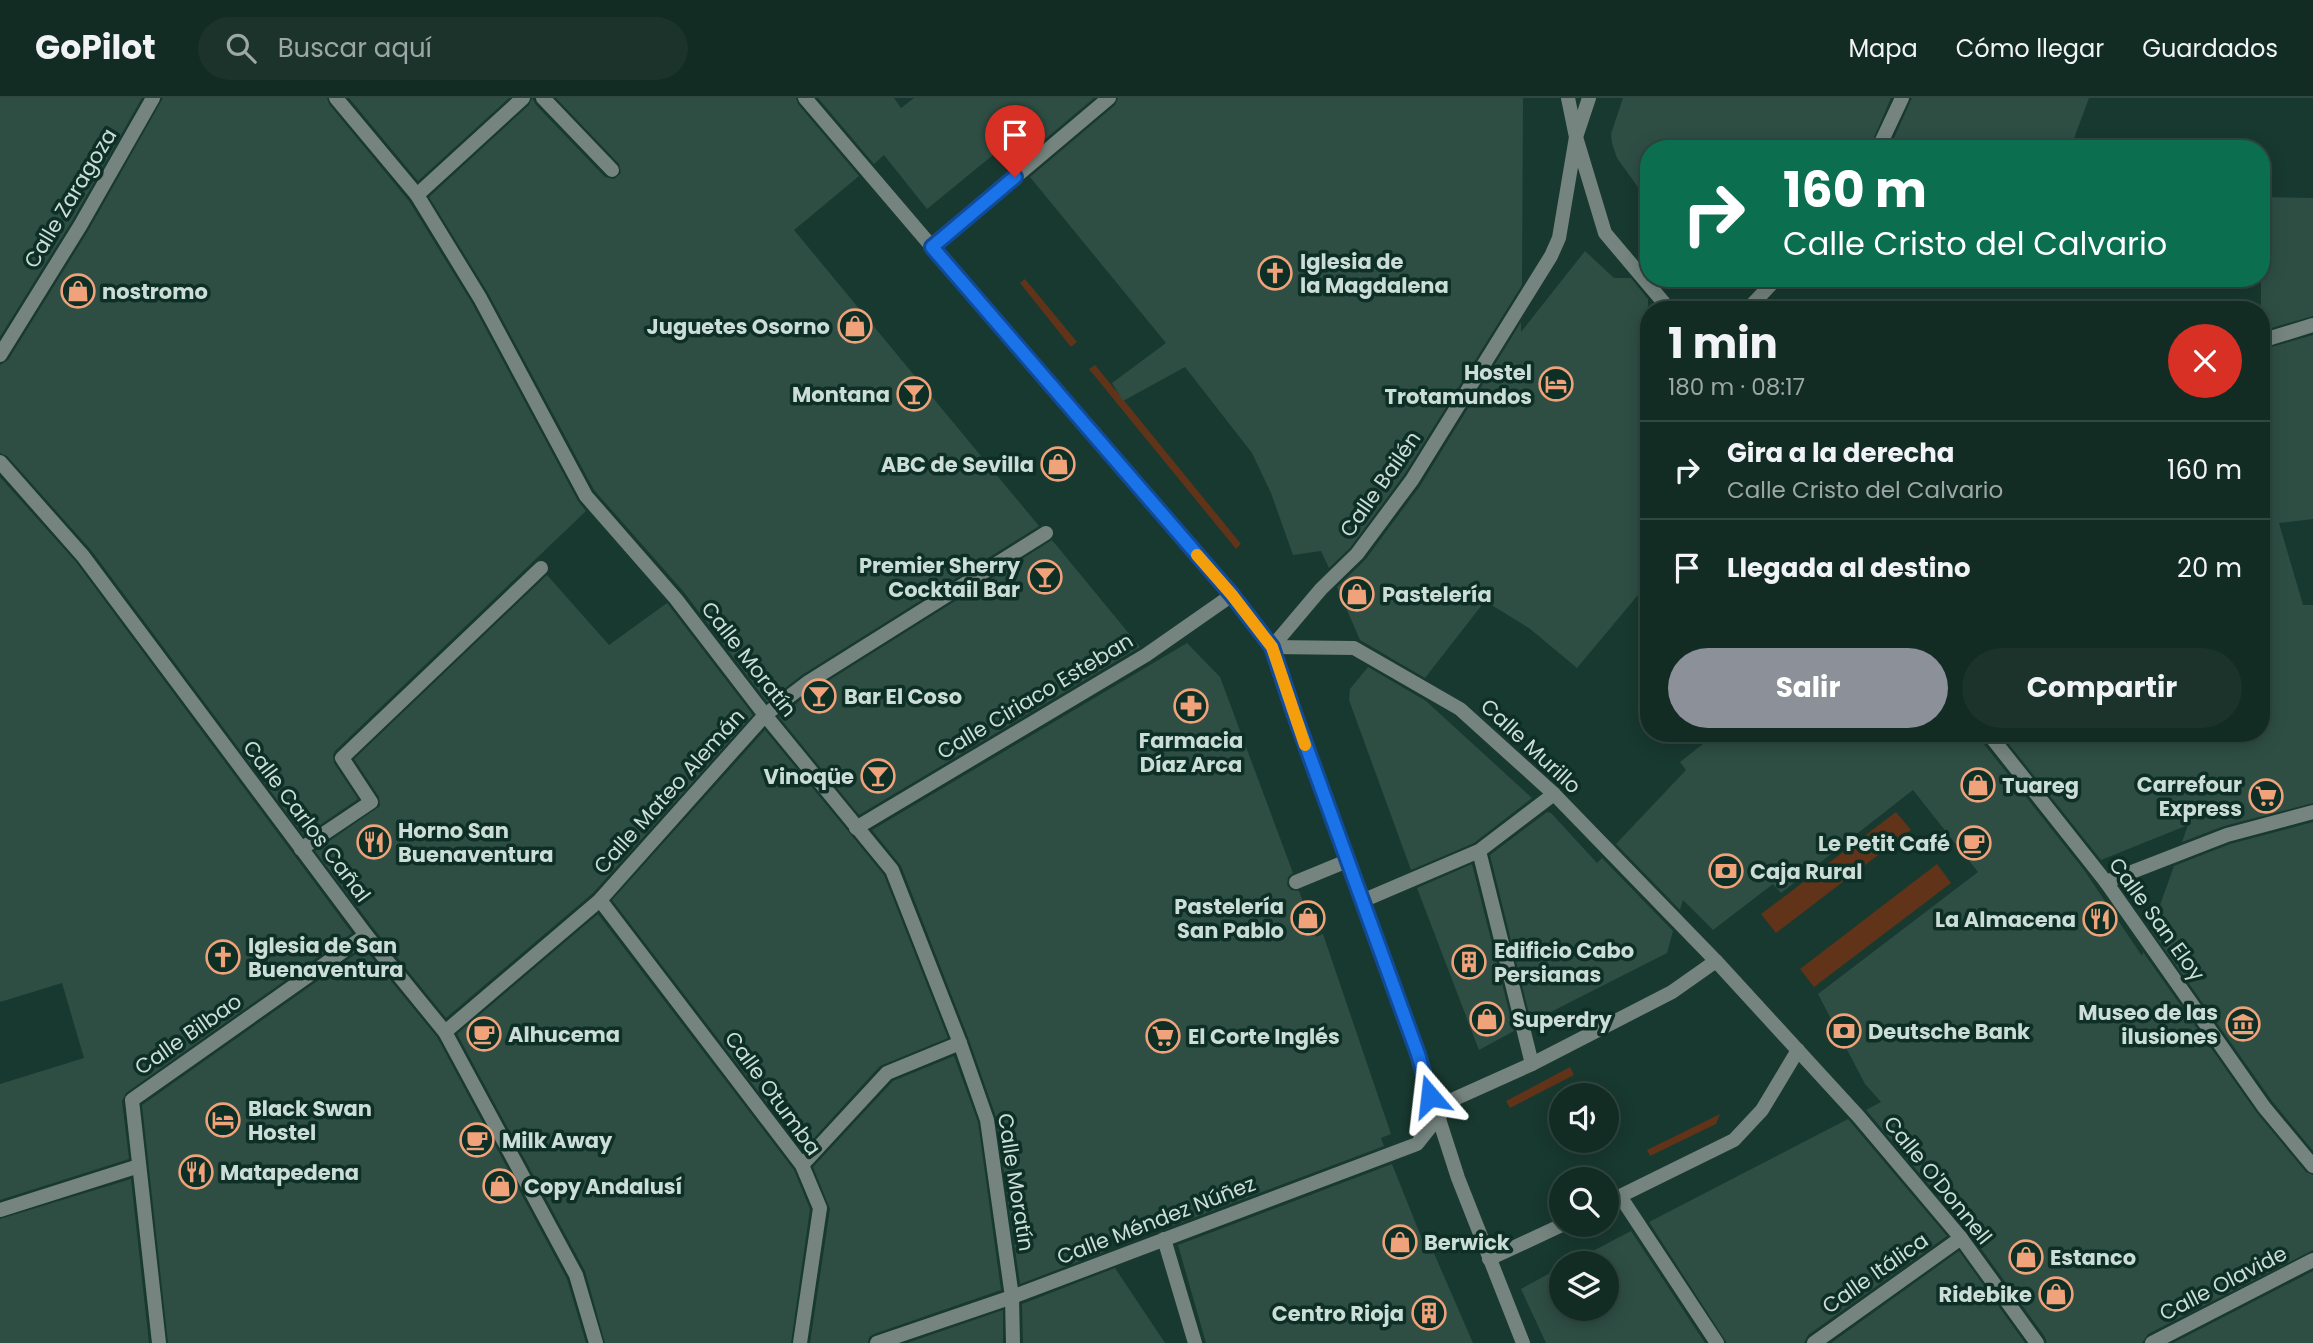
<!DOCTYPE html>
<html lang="es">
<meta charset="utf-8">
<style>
:root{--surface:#122b23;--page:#1b332b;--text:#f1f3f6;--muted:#9ca7a6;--line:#314741;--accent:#8c9099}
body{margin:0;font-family:Poppins,sans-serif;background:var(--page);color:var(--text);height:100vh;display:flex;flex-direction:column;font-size:26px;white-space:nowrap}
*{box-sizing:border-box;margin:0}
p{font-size:23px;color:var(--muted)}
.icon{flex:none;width:38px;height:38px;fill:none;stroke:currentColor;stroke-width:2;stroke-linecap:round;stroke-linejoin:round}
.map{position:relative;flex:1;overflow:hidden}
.panel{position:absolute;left:1640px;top:203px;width:630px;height:441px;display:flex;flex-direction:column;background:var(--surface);border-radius:28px;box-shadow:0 4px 18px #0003,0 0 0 2px var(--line)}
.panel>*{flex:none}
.guide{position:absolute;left:1640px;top:42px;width:630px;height:147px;border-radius:28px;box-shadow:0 4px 18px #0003,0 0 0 2px var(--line);background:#0b6e4f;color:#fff;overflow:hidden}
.controls{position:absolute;left:1549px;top:985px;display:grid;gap:14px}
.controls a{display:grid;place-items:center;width:70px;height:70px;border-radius:50%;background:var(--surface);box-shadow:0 4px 18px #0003,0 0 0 2px var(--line);font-size:35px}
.pin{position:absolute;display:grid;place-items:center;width:60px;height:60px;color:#fff;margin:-72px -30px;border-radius:50% 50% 50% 0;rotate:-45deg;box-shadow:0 0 7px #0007}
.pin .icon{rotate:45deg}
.me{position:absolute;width:77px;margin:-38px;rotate:343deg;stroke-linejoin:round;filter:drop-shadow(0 0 5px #0008)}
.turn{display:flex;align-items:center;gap:24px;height:147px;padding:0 28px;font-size:32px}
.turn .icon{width:91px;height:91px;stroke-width:2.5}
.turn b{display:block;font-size:49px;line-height:60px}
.round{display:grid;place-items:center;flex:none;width:74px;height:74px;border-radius:37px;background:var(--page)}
.summary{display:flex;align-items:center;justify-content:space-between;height:119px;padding:0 28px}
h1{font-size:42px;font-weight:700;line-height:52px}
.action{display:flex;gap:14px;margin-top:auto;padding:14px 28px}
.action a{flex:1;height:80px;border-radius:42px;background:var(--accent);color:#fff;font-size:28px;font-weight:700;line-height:80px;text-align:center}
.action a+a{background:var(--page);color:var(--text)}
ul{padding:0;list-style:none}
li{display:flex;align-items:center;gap:21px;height:98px;padding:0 28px;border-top:2px solid var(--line)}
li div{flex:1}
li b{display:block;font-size:26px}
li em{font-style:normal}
header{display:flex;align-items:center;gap:42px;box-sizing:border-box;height:98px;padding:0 35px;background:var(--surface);border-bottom:2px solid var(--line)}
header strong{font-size:33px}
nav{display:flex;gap:38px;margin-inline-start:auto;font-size:24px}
.search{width:490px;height:63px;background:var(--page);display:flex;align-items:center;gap:18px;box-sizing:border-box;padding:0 24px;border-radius:38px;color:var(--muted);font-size:26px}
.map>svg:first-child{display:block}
.green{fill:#613319}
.building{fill:#2e4e44}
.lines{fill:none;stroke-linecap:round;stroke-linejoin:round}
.path{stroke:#637e75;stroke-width:4.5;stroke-dasharray:5 5;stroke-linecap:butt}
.lane{stroke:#75847e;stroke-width:14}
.street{stroke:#75847e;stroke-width:14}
.route-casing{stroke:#114b97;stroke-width:18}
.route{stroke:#1a73e8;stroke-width:12}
.slow{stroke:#f59e0b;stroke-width:12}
.labels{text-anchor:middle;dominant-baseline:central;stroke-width:7;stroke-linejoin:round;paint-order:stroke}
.street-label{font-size:21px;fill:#cbddd6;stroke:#0d2f25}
.poi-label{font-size:21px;font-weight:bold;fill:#cbddd6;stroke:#0d2f25;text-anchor:start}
</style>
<header>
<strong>GoPilot</strong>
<div class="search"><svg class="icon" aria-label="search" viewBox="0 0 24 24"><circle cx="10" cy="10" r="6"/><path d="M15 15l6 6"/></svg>Buscar aquí</div>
<nav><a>Mapa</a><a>Cómo llegar</a><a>Guardados</a></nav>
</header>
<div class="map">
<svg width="2313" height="1245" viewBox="0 0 2313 1245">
<rect width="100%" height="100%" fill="#18392f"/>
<g class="green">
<polygon points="1025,181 1077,244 1071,249 1020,185"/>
<polygon points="1095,267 1241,446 1236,451 1089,271"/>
<polygon points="1896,714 1911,732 1776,835 1761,816"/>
<polygon points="1937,766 1951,785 1814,889 1800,871"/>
<polygon points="1570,969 1574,977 1510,1010 1506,1003"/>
<polygon points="1720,1016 1716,1026 1650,1058 1647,1052"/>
</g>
<g class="building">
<polygon points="0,0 142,0 72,123 0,239"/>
<polygon points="163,0 327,0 329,6 409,103 472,205 578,403 586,413 335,653 333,657 334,665 358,701 304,738 91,452 7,358 0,355 0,267 8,262 88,133"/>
<polygon points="349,0 509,0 418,83"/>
<polygon points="532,0 536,7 605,79 614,81 621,75 619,66 556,0 796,0 798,6 859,78 794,132 1039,428 802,577 767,604 683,493 594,392 488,195 429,99 529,7"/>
<polygon points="818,0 894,0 901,10 914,0 1094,0 1018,64 1004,48 927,111 884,57 874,66"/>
<polygon points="1118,0 1523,0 1522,187 1404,377 1350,450 1329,470 1321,453 1293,457 1271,395 1252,355 1185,269 1123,303 1112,285 1166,245 1030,79 1115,7"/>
<polygon points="1623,0 1891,0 1869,51 1648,51 1648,103 1617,60 1612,45 1611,36"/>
<polygon points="1912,0 2089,0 2070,51 1889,51"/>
<polygon points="2261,99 2313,100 2313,218 2261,233"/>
<polygon points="1585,153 1614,180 1631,180 1648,201 1648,485 1577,570 1529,530 1485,503 1425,580 1360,542 1337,489 1365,462 1420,388 1521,224 1521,234"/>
<polygon points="2313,237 2313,421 2279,425 2303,507 2313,507 2313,705 2224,728 2182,744 2188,727 2101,762 2000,635 2261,635 2261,252"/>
<polygon points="0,379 76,464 352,835 126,995 122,1003 129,1061 0,1102 0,986 84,960 62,885 0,904"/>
<polygon points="1052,442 1140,549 859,717 779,619 812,593"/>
<polygon points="547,477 609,547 667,505 753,617 593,795 446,920 374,831 315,753 380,708 379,699 354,661"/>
<polygon points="1187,545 1220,579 1293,775 1288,779 1287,787 1291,792 1299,793 1316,839 1323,836 1391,1036 1381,1040 1384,1048 1172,1128 1169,1118 1097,1144 1104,1154 1020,1186 996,1019 969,942 901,768 872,732"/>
<polygon points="1368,569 1426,603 1532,700 1474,745 1411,772 1349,602 1350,591"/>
<polygon points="765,632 884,777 948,940 880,968 803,1052 612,802"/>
<polygon points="1717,635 1979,635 1980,641 2084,772 2142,858 2143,854 2257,1015 2306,1074 2313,1077 2313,1152 2148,1236 2142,1245 2047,1245 2045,1239 1969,1134 1866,1012 1881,1004 1865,986 1818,896 1978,774 1913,692 1781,795 1773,786 1713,832 1683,802 1680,812 1616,746 1686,672 1680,664"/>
<polygon points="1547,714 1551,715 1597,765 1602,760 1673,833 1667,855 1531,924 1490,757"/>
<polygon points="2313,724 2313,1053 2272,1003 2151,832 2174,768 2230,746"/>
<polygon points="1472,766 1514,933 1479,952 1417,790"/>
<polygon points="598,816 794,1072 810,1111 791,1245 605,1245 585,1173 457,936"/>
<polygon points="364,850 437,939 567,1181 586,1245 168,1245 142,1007"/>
<polygon points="954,958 978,1024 1001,1192 874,1236 869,1239 868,1245 810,1245 830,1111 813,1069 893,983"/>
<polygon points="1848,1021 1947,1138 1808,1237 1804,1245 1727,1245 1649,1124"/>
<polygon points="1392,1066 1428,1156 1433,1153 1473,1245 1206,1245 1178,1147"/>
<polygon points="131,1081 149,1245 0,1245 0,1121"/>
<polygon points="1631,1133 1705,1245 1546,1245 1521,1191 1561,1169 1561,1211 1606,1211 1606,1166 1568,1166"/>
<polygon points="1959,1153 2025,1245 1831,1245"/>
<polygon points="1115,1170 1165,1245 1023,1245 1022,1206"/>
<polygon points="2313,1173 2313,1245 2173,1245"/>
<polygon points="1003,1212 1003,1245 907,1245"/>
</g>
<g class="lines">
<polyline class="path" points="1946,735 1947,733"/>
<polyline class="lane" points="1296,784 1347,763"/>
<g class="street">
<polyline points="336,0 417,97 480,200 586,398 676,501 765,617 892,772 960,945 987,1022 1012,1199 1013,1245"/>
<polyline points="543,0 612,72"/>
<polyline points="805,0 1106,353 1232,497 1272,549 1293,612 1418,956 1458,1080 1523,1245"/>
<polyline points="1568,0 1576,39 1605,135 1670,212"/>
<polyline points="1878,51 1902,0"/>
<polyline points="417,97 523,0"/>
<polyline points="932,149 1109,0"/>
<polyline points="1747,212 1777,180"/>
<polyline points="2261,243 2313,227"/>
<polyline points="0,257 80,128 153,0"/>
<polyline points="0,364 83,458 366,837 445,934 576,1177 596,1245"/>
<polyline points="1272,549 1354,550 1460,611 1554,696 1716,863 1859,1019 1961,1140 2037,1245"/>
<polyline points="1272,549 1321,491 1357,456 1412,382 1551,158 1559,140 1576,39 1589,0"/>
<polyline points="1988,635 2106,784 2264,1009 2313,1068"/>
<polyline points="856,730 1146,557 1232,497"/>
<polyline points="301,751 371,704 342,660 541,470"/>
<polyline points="1479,753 1532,966"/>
<polyline points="2106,784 2227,737 2313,714"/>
<polyline points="600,802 802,1067 820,1110 800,1245"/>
<polyline points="1362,803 1479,753 1554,696"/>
<polyline points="445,934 600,802 765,617 807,585 1046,435"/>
<polyline points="802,1067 887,975 960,945"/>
<polyline points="1620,1098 1717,1245"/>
<polyline points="1606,1105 1734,1042 1762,1012 1798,952"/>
<polyline points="0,1112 139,1068"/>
<polyline points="1164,1141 1195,1245"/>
<polyline points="1489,1161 1562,1127"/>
<polyline points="159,1245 132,1002 366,837"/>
<polyline points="877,1245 1012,1199 1417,1046 1452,1002 1532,966 1672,894 1716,863"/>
<polyline points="1814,1245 1961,1140"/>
<polyline points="2152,1245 2313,1162"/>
</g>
</g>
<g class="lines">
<defs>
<polyline id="route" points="1015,79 932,149 1232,497 1272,549 1293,612 1418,956 1430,998"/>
</defs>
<use href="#route" class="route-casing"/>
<use href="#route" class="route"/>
<polyline class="slow" points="1197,457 1232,497 1272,549 1305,647"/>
</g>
<defs>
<symbol id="church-ring" viewBox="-11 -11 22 22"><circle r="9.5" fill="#0d2f25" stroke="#f0a27a" stroke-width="1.5"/><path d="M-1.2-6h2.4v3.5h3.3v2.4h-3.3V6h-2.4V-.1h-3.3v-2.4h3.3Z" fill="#f0a27a"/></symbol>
<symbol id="shop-ring" viewBox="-11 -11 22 22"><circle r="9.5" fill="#0d2f25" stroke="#f0a27a" stroke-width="1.5"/><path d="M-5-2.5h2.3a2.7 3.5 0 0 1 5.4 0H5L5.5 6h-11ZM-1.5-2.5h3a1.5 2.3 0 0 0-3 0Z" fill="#f0a27a"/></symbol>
<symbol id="hotel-ring" viewBox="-11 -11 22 22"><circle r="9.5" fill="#0d2f25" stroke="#f0a27a" stroke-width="1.5"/><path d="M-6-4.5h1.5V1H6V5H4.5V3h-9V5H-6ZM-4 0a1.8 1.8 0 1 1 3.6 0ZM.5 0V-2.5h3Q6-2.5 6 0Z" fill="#f0a27a"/></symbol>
<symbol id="bar-ring" viewBox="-11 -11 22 22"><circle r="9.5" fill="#0d2f25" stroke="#f0a27a" stroke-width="1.5"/><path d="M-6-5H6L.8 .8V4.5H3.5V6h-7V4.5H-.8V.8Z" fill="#f0a27a"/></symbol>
<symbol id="pharmacy-ring" viewBox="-11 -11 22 22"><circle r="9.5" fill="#0d2f25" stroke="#f0a27a" stroke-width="1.5"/><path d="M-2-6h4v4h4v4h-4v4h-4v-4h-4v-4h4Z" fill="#f0a27a"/></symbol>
<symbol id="supermarket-ring" viewBox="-11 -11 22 22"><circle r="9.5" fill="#0d2f25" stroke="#f0a27a" stroke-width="1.5"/><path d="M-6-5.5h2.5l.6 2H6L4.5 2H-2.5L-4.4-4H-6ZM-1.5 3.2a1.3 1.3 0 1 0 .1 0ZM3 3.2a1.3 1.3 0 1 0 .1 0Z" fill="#f0a27a"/></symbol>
<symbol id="restaurant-ring" viewBox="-11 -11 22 22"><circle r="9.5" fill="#0d2f25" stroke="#f0a27a" stroke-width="1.5"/><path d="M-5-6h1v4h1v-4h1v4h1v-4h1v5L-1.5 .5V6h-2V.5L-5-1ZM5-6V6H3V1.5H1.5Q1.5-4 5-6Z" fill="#f0a27a"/></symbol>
<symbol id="cafe-ring" viewBox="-11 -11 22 22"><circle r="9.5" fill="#0d2f25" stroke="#f0a27a" stroke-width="1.5"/><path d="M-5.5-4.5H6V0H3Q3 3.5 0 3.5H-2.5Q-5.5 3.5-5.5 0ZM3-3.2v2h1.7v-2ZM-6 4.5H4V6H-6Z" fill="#f0a27a"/></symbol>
<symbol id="bank-ring" viewBox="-11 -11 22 22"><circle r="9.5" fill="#0d2f25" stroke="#f0a27a" stroke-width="1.5"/><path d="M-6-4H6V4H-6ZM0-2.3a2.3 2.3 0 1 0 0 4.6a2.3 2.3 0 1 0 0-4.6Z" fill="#f0a27a"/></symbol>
<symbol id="building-ring" viewBox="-11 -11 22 22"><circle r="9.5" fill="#0d2f25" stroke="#f0a27a" stroke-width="1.5"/><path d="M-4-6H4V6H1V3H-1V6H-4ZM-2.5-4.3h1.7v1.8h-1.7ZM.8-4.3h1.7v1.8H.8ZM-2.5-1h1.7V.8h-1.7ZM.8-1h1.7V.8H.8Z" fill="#f0a27a"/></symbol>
<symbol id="museum-ring" viewBox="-11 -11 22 22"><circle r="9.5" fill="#0d2f25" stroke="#f0a27a" stroke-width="1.5"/><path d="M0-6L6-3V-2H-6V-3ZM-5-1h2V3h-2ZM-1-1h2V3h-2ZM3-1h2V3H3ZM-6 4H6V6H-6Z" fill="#f0a27a"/></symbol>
</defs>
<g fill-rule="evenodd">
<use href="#church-ring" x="1256" y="156" width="38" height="38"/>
<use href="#shop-ring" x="59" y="174" width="38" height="38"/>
<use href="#shop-ring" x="836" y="209" width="38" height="38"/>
<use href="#hotel-ring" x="1537" y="267" width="38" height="38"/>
<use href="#bar-ring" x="895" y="277" width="38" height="38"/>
<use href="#shop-ring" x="1039" y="347" width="38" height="38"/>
<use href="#bar-ring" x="1026" y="460" width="38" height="38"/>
<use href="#shop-ring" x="1338" y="477" width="38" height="38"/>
<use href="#bar-ring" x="800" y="579" width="38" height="38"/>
<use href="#pharmacy-ring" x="1172" y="589" width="38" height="38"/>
<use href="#bar-ring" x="859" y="659" width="38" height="38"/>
<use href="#shop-ring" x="1959" y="668" width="38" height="38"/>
<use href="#supermarket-ring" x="2247" y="679" width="38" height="38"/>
<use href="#restaurant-ring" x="355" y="725" width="38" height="38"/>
<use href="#cafe-ring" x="1955" y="726" width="38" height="38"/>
<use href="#bank-ring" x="1707" y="754" width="38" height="38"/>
<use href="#shop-ring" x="1289" y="801" width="38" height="38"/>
<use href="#restaurant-ring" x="2081" y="802" width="38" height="38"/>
<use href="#church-ring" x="204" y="840" width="38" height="38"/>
<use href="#building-ring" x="1450" y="845" width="38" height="38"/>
<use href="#shop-ring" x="1468" y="902" width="38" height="38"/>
<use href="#museum-ring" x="2224" y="907" width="38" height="38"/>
<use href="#bank-ring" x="1825" y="914" width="38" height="38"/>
<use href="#cafe-ring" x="465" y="917" width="38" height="38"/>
<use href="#supermarket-ring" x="1144" y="919" width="38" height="38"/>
<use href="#hotel-ring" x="204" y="1003" width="38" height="38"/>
<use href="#cafe-ring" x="458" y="1023" width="38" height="38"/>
<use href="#restaurant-ring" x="177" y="1055" width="38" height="38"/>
<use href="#shop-ring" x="481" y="1069" width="38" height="38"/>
<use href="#shop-ring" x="1381" y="1125" width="38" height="38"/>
<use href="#shop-ring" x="2007" y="1140" width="38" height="38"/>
<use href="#shop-ring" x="2037" y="1177" width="38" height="38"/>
<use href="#building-ring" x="1410" y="1196" width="38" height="38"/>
</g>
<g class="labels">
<g class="street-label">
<text transform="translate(70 100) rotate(-59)">Calle Zaragoza</text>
<text transform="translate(1380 386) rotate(-55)">Calle Bailén</text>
<text transform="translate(749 561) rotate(52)">Calle Moratín</text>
<text transform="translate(1035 598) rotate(-31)">Calle Ciriaco Esteban</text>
<text transform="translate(1531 648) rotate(43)">Calle Murillo</text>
<text transform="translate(669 693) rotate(-48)">Calle Mateo Alemán</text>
<text transform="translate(307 723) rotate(53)">Calle Carlos Cañal</text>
<text transform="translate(2157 821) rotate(54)">Calle San Eloy</text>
<text transform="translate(188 936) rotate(-35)">Calle Bilbao</text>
<text transform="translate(773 995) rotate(54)">Calle Otumba</text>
<text transform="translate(1938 1082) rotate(51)">Calle O'Donnell</text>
<text transform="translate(1016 1084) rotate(81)">Calle Moratín</text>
<text transform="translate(1156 1122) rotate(-21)">Calle Méndez Núñez</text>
<text transform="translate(1875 1175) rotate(-35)">Calle Itálica</text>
<text transform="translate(2223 1185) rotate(-27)">Calle Olavide</text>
</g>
<g class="poi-label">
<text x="1300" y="163">Iglesia de<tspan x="1300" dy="24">la Magdalena</tspan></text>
<text x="102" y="193">nostromo</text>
<text x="830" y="228" text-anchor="end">Juguetes Osorno</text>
<text x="1532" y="274" text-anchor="end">Hostel<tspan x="1532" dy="24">Trotamundos</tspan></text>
<text x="890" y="296" text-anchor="end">Montana</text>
<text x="1034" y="366" text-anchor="end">ABC de Sevilla</text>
<text x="1020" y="467" text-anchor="end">Premier Sherry<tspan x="1020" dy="24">Cocktail Bar</tspan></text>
<text x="1382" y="496">Pastelería</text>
<text x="844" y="598">Bar El Coso</text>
<text x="1191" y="642" text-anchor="middle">Farmacia<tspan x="1191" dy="24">Díaz Arca</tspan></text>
<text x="854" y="678" text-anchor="end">Vinoqüe</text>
<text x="2242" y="686" text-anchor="end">Carrefour<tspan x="2242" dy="24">Express</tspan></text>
<text x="2002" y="687">Tuareg</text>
<text x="398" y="732">Horno San<tspan x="398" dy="24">Buenaventura</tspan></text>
<text x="1950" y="745" text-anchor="end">Le Petit Café</text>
<text x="1750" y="773">Caja Rural</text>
<text x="1284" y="808" text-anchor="end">Pastelería<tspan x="1284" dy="24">San Pablo</tspan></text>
<text x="2076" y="821" text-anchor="end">La Almacena</text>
<text x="248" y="847">Iglesia de San<tspan x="248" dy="24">Buenaventura</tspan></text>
<text x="1494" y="852">Edificio Cabo<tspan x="1494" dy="24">Persianas</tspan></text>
<text x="2218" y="914" text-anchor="end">Museo de las<tspan x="2218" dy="24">ilusiones</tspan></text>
<text x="1512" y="921">Superdry</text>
<text x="1868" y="933">Deutsche Bank</text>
<text x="508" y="936">Alhucema</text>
<text x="1188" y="938">El Corte Inglés</text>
<text x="248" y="1010">Black Swan<tspan x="248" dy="24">Hostel</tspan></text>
<text x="502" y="1042">Milk Away</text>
<text x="220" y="1074">Matapedena</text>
<text x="524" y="1088">Copy Andalusí</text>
<text x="1424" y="1144">Berwick</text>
<text x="2050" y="1159">Estanco</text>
<text x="2032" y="1196" text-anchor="end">Ridebike</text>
<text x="1404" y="1215" text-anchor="end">Centro Rioja</text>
</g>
</g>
</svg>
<div class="controls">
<a><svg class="icon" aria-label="sound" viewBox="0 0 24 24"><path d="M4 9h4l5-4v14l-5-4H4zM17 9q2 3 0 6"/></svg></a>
<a><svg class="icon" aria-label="search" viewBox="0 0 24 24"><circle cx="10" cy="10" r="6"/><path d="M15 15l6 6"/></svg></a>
<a><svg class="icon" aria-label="layers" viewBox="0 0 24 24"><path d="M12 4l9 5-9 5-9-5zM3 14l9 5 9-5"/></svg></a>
</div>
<div class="pin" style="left:1015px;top:79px;background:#d93025"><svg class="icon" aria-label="arrive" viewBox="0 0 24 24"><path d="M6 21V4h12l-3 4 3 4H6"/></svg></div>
<svg class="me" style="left:1430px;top:998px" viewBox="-20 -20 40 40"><path d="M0-17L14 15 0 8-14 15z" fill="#1a73e8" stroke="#fff" stroke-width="4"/></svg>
<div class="guide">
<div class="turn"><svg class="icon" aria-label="right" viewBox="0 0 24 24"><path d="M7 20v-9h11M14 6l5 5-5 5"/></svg><div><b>160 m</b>Calle Cristo del Calvario</div></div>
</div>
<section class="panel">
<div class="summary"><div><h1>1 min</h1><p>180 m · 08:17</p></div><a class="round" style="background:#d93025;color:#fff"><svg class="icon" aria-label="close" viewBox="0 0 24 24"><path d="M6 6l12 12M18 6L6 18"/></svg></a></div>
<ul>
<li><svg class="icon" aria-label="right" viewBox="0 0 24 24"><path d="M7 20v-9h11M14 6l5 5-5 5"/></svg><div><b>Gira a la derecha</b><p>Calle Cristo del Calvario</p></div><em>160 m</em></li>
<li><svg class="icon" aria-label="arrive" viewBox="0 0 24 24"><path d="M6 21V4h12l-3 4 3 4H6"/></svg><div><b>Llegada al destino</b></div><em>20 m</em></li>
</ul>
<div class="action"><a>Salir</a><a>Compartir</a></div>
</section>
</div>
